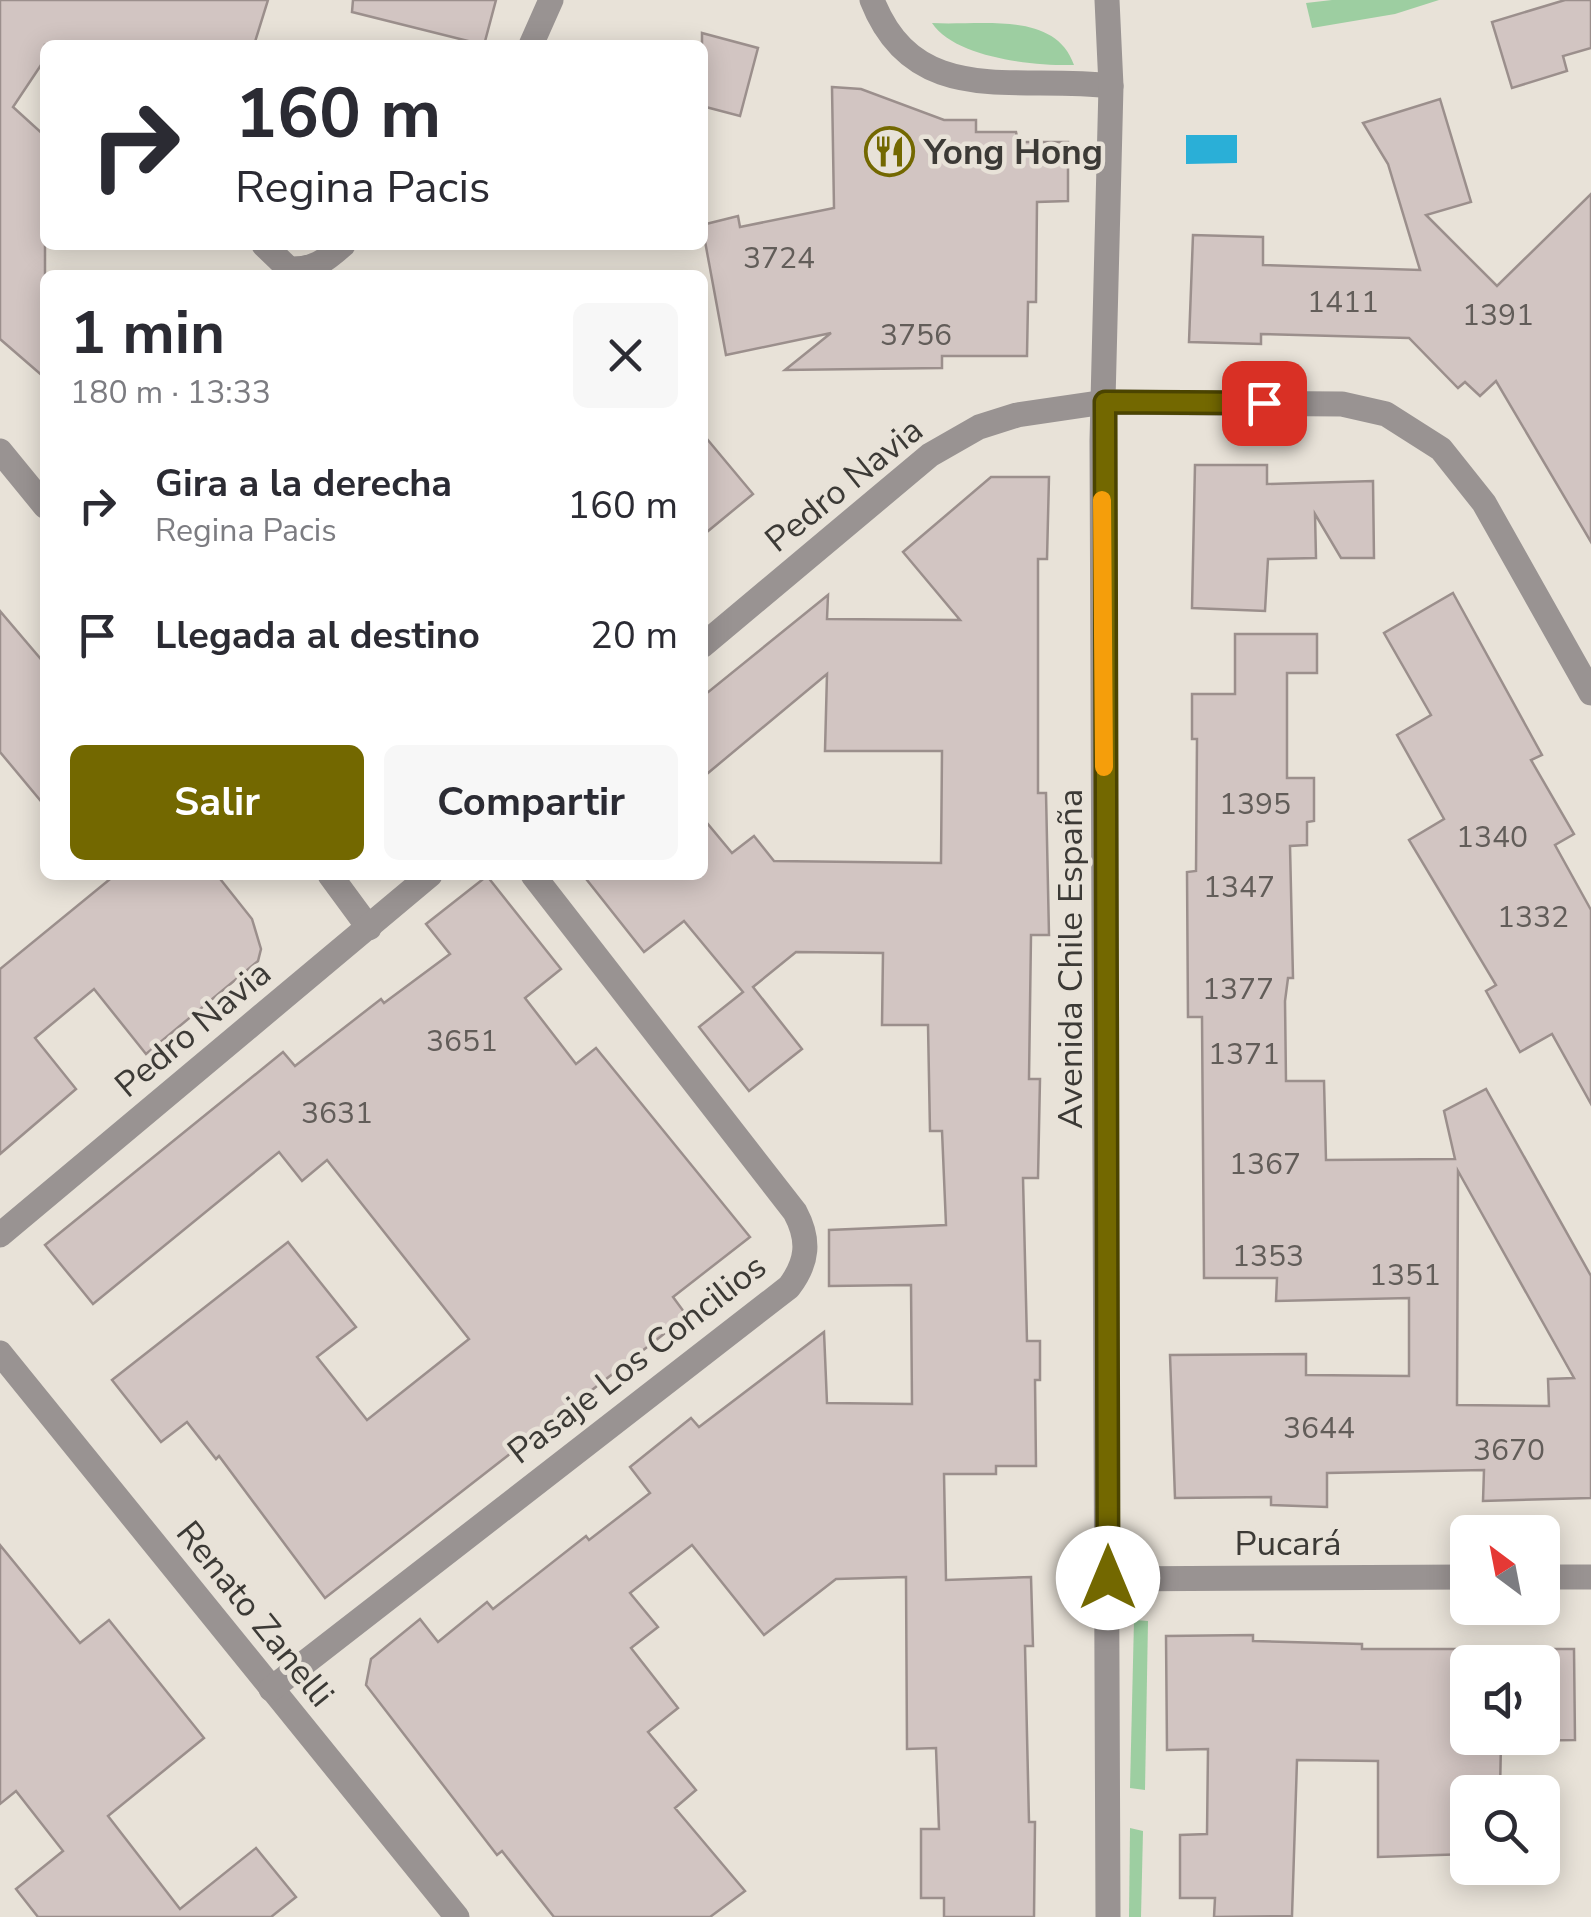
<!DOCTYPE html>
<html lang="es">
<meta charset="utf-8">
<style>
:root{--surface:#fff;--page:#f7f7f7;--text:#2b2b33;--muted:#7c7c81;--accent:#736800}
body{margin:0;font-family:"Nunito Sans",sans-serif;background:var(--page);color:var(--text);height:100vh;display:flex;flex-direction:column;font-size:38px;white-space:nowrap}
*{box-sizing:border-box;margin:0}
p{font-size:32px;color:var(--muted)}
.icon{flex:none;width:55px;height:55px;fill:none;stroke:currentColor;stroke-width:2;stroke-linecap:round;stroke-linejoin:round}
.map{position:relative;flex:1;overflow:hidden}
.panel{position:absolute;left:40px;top:270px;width:668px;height:610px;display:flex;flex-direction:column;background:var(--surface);border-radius:15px;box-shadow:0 5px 25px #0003}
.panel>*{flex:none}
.hud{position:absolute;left:40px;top:40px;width:668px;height:210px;border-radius:15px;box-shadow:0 5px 25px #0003;background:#fff;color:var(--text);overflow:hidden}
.needle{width:65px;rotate:328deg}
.controls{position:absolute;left:1450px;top:1515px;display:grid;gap:20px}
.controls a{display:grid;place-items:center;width:110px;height:110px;border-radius:15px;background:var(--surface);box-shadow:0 5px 25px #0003;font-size:50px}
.pin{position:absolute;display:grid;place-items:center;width:85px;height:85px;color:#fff;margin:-42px;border-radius:20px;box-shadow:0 5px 15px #0006}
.me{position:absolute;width:110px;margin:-55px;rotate:0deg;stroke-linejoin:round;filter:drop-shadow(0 0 8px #0008)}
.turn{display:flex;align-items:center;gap:35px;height:210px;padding:0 30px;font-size:45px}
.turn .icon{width:130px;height:130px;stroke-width:2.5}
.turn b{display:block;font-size:70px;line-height:85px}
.round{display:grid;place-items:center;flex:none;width:105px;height:105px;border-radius:15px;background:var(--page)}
.head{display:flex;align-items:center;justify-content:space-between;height:170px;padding:0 30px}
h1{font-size:60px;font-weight:700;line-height:75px}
.primary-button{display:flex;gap:20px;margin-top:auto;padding:20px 30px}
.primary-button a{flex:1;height:115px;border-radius:15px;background:var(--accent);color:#fff;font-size:40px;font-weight:700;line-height:115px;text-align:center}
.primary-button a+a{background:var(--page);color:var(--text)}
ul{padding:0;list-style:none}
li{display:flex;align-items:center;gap:30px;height:130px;padding:0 30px}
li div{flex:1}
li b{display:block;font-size:38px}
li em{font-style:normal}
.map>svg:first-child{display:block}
.green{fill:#9dcea1}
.water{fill:#2aafd7}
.building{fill:#d2c5c2;stroke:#9b8f8c;stroke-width:2.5;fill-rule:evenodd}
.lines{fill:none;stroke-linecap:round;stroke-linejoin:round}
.minor{stroke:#999392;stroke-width:25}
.route-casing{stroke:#4b4400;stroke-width:25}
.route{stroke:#736800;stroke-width:18}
.slow{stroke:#f59e0b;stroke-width:18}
.labels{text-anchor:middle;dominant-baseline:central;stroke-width:9;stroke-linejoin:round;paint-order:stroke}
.number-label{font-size:30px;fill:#625d59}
.poi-label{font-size:35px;font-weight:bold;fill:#3c3a36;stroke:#e8e2d8;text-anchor:start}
.street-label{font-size:35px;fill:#3c3a36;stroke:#e8e2d8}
</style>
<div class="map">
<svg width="1591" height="1917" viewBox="0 0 1591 1917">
<rect width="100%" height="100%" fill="#e8e2d8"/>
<g class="green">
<polygon points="1332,0 1439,0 1395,14 1312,28 1306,3"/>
<path d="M932 23C981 26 1055 10 1074 65 1034 66 955 58 932 23Z"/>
<polygon points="1134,1620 1148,1621 1145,1790 1130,1788"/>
<polygon points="1130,1828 1143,1831 1141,1917 1129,1917"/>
</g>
<polygon class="water" points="1186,135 1237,135 1237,163 1186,164"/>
<g class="building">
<polygon points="0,0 268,0 254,45 45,45 45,59 13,107 45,136 45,378 0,339"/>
<polygon points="353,0 496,0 484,45 352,12"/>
<polygon points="1565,0 1591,0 1591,48 1563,56 1567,71 1512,88 1492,22"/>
<polygon points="702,33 758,48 740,116 702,106"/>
<polygon points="832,87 861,89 944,120 976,120 976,132 1016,132 1018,142 1068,142 1068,201 1037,202 1036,302 1028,302 1027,356 942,356 942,368 785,370 831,333 726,355 702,225 738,216 740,227 834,208"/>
<polygon points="1440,99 1471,202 1426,215 1497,286 1591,194 1591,542 1496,381 1480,396 1465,382 1458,388 1409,338 1261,334 1261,344 1189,342 1193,235 1263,237 1263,265 1420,270 1388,164 1363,123"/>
<polygon points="702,433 753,494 702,536"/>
<polygon points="1195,465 1267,465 1267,484 1373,481 1374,558 1341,558 1315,514 1316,558 1268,559 1265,611 1192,608"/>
<polygon points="991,477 1049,477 1047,559 1038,559 1038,793 1046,793 1049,935 1031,935 1029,1079 1040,1079 1038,1178 1023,1178 1027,1341 1040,1341 1040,1380 1035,1380 1036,1466 996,1466 996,1474 944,1474 946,1580 1031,1577 1033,1646 1025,1646 1029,1822 1035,1822 1034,1917 944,1917 944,1898 921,1898 921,1829 939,1829 936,1748 907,1749 906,1577 836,1579 764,1635 692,1545 630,1593 658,1627 631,1648 678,1708 648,1732 696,1790 675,1808 745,1891 710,1917 554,1917 502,1851 497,1855 366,1685 371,1659 420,1619 438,1642 487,1602 493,1609 586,1536 589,1540 650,1493 630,1467 691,1418 699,1427 824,1332 827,1403 912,1404 911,1285 829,1286 829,1230 946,1225 942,1131 930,1131 928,1025 882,1025 883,953 796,952 753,987 802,1049 749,1091 699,1027 743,992 684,921 644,952 583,875 702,875 702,817 732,853 754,836 774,861 941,863 942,751 825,751 827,674 702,778 702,697 828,595 827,619 960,620 903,552"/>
<polygon points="1453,593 1542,755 1531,760 1574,834 1555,845 1591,910 1591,1104 1552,1034 1520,1052 1486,991 1496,985 1409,840 1444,819 1397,735 1431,715 1384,633"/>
<polygon points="0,611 45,664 45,806 0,752"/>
<path d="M1235 634H1317V673H1287V778H1314V821L1307 822V845L1290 846 1293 978H1288L1285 1001 1286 1081H1324L1326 1160 1455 1159 1444 1111 1486 1089 1591 1276V1498L1483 1501 1484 1470 1327 1473V1507L1271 1505V1497L1175 1498 1170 1355 1306 1354V1375L1409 1376V1298L1276 1301 1277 1278H1204L1202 1017H1188L1187 872 1196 871 1197 739H1192V694H1235ZM1458 1171 1574 1378 1548 1379 1549 1406 1457 1405Z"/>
<polygon points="115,875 217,875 252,919 261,949 258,961 146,1054 94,989 35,1038 76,1089 0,1154 0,969"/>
<polygon points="487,876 561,969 525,998 576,1064 596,1048 750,1237 673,1297 687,1316 325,1598 219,1456 216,1459 187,1422 161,1442 112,1380 288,1242 356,1327 317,1357 367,1420 469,1339 327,1160 302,1181 279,1152 93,1304 45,1245 283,1052 295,1066 381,999 384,1003 450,954 426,924"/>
<polygon points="0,1545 80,1643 109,1620 204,1738 108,1816 180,1909 256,1848 296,1897 271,1917 38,1917 16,1889 63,1851 16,1791 0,1804"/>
<path d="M1253 1635V1641L1362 1644V1649H1574L1575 1740 1501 1741 1500 1792H1468V1854L1378 1857V1761L1297 1760 1292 1916 1214 1917 1215 1898H1180V1835L1207 1834 1208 1749 1167 1750 1166 1636ZM1468 1662H1542V1738H1468Z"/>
</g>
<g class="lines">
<g class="minor">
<path d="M872 0C915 110 1016 74 1111 86"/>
<polyline points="1107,0 1111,86 1102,440 1108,1917"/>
<polyline points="531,45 551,0"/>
<path d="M264 245 289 269C314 270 325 261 343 245"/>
<polyline points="0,451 45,506"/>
<polyline points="702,646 930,455 979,427 1017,415 1105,402 1342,404 1386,414 1441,449 1484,503 1591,693"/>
<polyline points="330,875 369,928"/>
<polyline points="0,1235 430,875"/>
<polyline points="0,1353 457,1917"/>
<polyline points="1542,1577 1591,1577"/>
<polyline points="1108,1579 1468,1577"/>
<path d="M271 1689 789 1287C808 1262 810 1240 795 1212L533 875"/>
</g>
</g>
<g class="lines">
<defs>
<polyline id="route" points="1108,1578 1105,402 1264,403"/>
</defs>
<use href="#route" class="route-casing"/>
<use href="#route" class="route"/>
<polyline class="slow" points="1102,500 1104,767"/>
</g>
<defs>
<symbol id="restaurant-ring" viewBox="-11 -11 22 22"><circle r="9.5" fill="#e8e2d8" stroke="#736800" stroke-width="1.5"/><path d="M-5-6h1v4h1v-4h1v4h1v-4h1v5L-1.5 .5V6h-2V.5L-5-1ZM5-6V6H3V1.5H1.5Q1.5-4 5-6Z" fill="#736800"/></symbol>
</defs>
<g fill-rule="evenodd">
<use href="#restaurant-ring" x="862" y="124" width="55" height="55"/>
</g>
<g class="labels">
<g class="number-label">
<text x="779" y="258">3724</text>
<text x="1343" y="302">1411</text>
<text x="1498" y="315">1391</text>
<text x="916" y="335">3756</text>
<text x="1255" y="804">1395</text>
<text x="1492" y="837">1340</text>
<text x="1239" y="887">1347</text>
<text x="1533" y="917">1332</text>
<text x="1238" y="989">1377</text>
<text x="462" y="1041">3651</text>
<text x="1244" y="1054">1371</text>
<text x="337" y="1113">3631</text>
<text x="1265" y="1164">1367</text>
<text x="1268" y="1256">1353</text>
<text x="1405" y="1275">1351</text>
<text x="1319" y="1428">3644</text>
<text x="1509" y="1450">3670</text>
</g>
<g class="poi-label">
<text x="924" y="152">Yong Hong</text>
</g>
<g class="street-label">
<text transform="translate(844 485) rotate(-39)">Pedro Navia</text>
<text transform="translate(1070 959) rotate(-90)">Avenida Chile España</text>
<text transform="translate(193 1029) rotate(-40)">Pedro Navia</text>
<text transform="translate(637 1359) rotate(-38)">Pasaje Los Concilios</text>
<text x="1288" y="1543">Pucará</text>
<text transform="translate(255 1614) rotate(51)">Renato Zanelli</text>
</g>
</g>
</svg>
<div class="controls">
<a><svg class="needle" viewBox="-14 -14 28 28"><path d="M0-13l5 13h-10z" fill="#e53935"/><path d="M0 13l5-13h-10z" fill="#7c7c81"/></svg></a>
<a><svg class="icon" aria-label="sound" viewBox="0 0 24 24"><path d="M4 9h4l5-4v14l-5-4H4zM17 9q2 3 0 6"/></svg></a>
<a><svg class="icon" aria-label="search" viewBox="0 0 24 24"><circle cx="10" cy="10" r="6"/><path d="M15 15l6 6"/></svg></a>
</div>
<div class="pin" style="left:1264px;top:403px;background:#d93025"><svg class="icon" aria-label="arrive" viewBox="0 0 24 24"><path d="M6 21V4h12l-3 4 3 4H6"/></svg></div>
<svg class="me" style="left:1108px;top:1578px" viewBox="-20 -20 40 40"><circle r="19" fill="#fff"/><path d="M0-13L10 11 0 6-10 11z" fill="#736800"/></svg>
<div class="hud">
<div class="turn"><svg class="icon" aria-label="right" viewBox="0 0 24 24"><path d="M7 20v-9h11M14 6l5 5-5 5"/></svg><div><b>160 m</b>Regina Pacis</div></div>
</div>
<section class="panel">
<div class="head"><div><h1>1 min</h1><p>180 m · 13:33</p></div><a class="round"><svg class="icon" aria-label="close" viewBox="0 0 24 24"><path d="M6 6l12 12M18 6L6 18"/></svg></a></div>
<ul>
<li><svg class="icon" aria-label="right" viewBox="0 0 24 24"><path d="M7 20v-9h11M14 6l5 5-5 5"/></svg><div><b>Gira a la derecha</b><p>Regina Pacis</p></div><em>160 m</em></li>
<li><svg class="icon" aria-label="arrive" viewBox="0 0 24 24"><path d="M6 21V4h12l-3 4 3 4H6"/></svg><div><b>Llegada al destino</b></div><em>20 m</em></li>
</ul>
<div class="primary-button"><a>Salir</a><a>Compartir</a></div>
</section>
</div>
